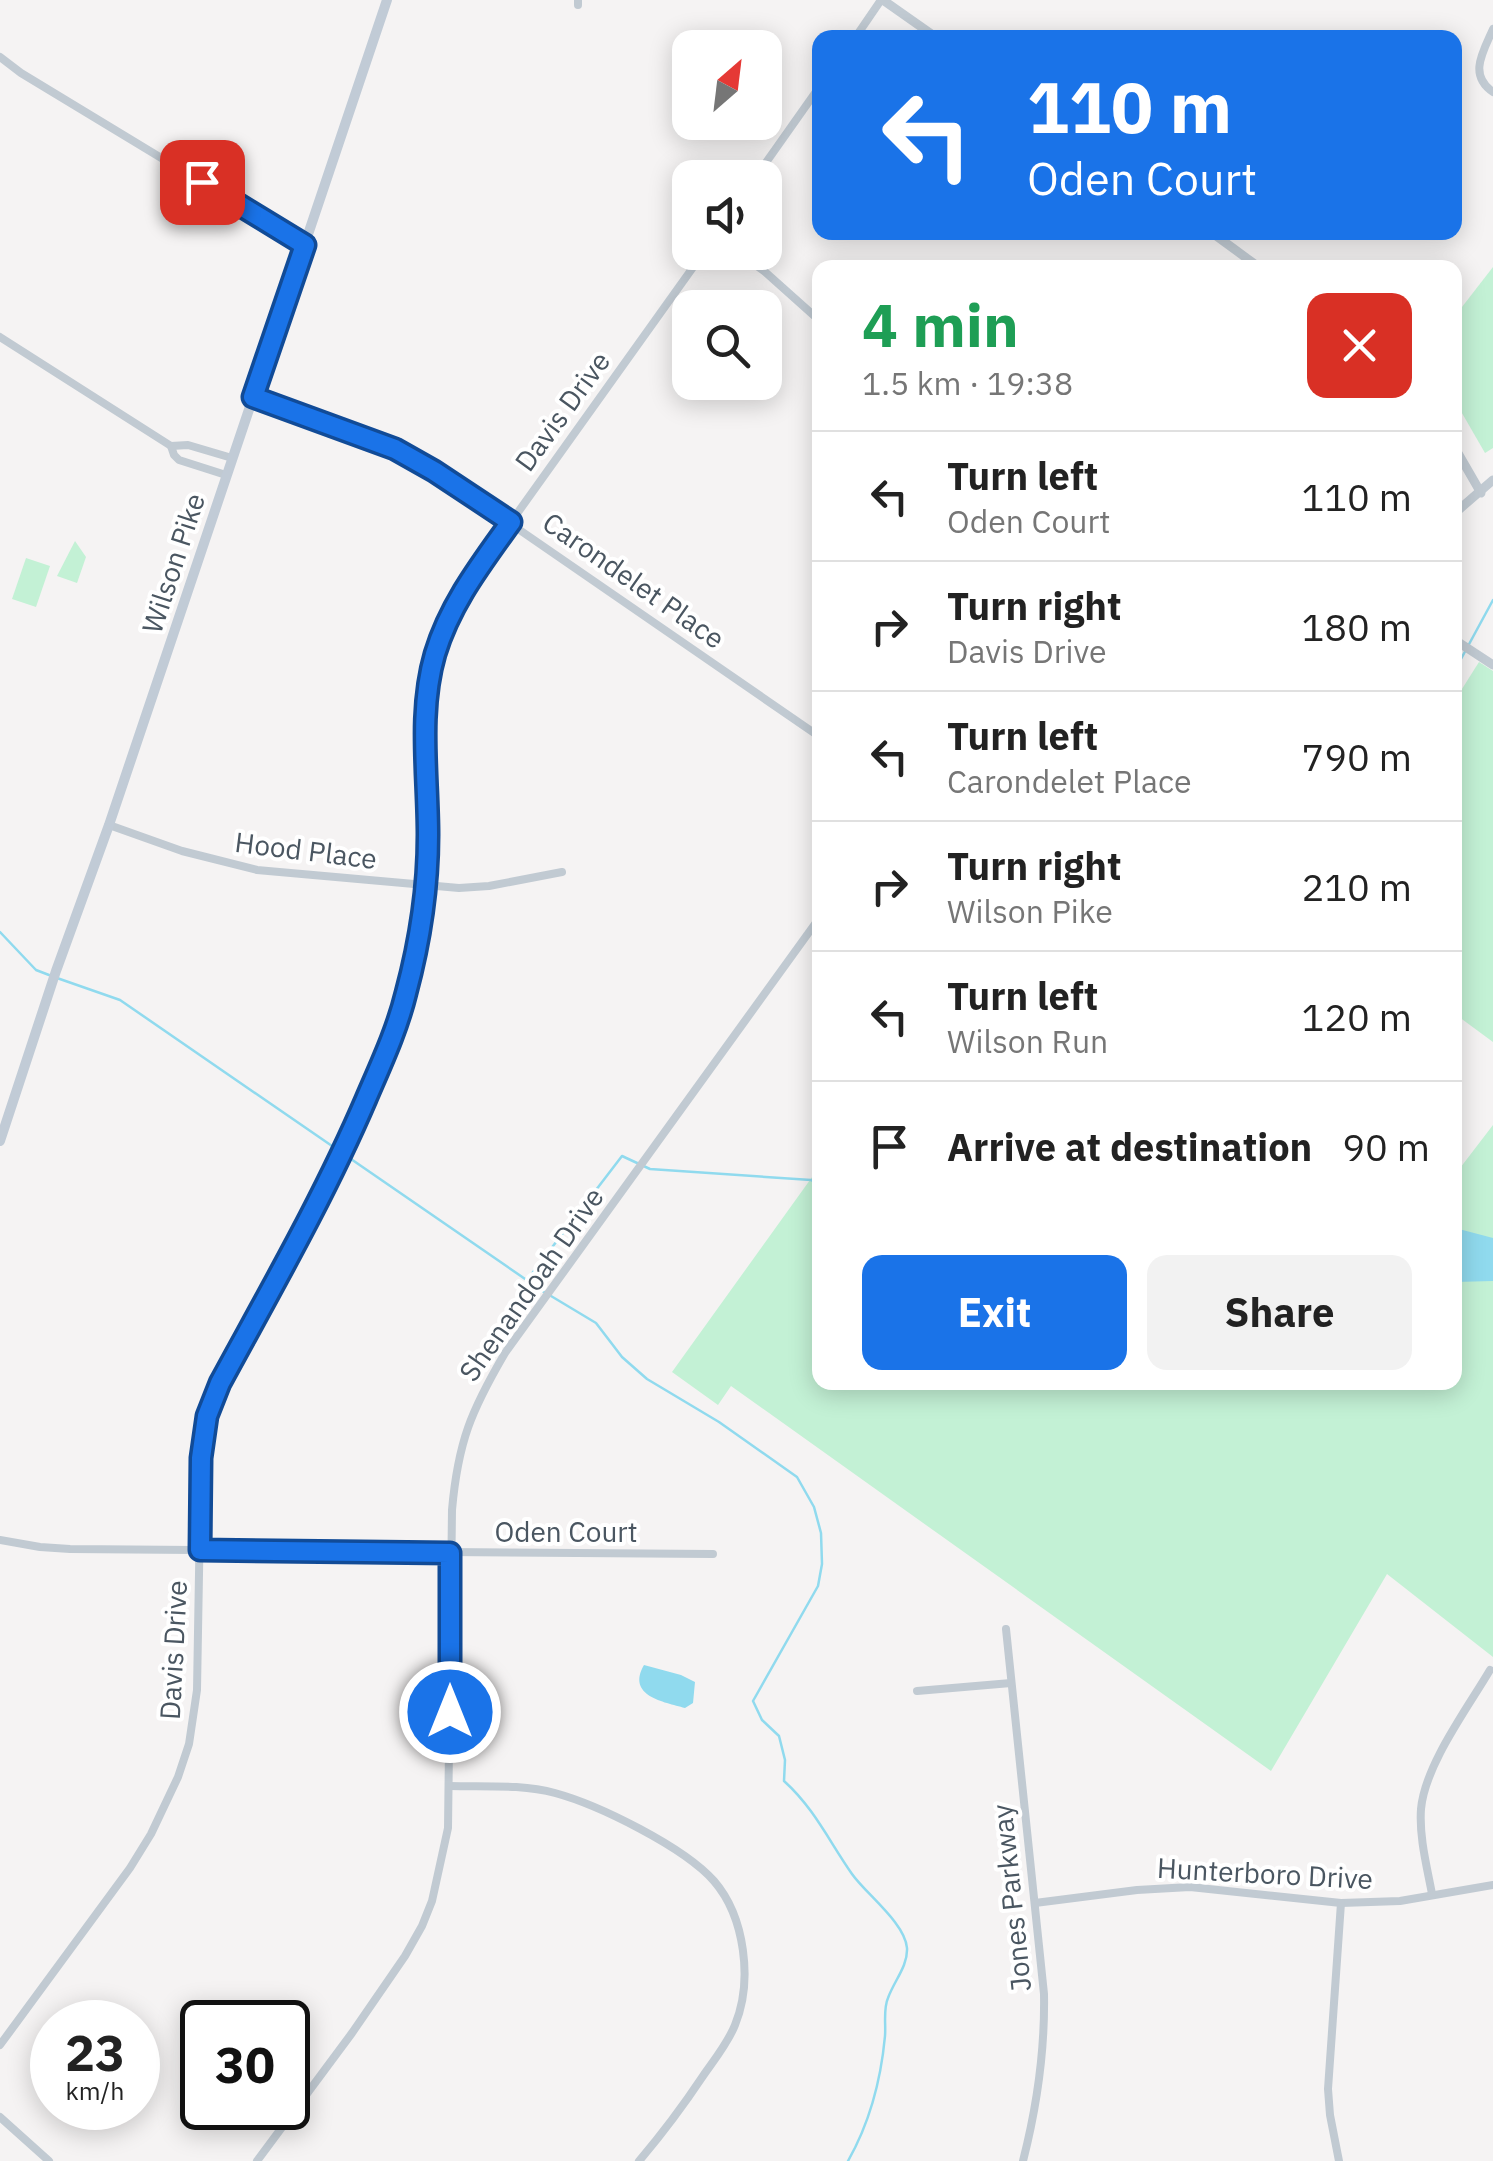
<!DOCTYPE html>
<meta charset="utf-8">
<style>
:root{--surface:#fff;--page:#f2f2f2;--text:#222;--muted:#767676;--line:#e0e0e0;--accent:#1a73e8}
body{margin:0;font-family:"IBM Plex Sans",sans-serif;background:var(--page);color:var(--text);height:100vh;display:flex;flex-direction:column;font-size:38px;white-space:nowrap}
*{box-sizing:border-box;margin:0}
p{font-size:32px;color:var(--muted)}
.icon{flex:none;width:55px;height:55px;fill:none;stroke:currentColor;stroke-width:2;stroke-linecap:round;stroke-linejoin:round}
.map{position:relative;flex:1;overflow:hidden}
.panel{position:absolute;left:812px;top:260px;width:650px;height:1130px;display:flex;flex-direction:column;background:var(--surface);border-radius:20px;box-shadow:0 5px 25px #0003}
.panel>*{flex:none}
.banner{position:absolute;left:812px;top:30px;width:650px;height:210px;border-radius:20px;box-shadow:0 5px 25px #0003;background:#1a73e8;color:#fff;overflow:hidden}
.needle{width:65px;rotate:28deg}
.fabs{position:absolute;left:672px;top:30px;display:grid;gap:20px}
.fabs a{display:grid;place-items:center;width:110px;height:110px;border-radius:20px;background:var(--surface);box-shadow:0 5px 25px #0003;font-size:50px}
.speed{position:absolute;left:30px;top:2000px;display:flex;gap:20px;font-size:50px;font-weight:700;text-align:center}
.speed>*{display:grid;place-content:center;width:130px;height:130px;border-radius:50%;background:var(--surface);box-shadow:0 5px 25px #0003;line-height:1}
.speed small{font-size:25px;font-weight:400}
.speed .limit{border:5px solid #111;border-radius:15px;background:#fff;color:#111}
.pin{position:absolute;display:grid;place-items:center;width:85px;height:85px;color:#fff;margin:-42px;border-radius:20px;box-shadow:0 5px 15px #0006}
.me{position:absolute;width:110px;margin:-55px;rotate:0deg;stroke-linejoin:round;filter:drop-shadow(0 0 8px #0008)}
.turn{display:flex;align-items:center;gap:35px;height:210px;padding:0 50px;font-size:45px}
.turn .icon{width:130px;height:130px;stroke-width:2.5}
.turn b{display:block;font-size:70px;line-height:85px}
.round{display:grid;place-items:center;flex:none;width:105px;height:105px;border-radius:20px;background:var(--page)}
.headline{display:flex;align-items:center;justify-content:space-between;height:170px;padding:0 50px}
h1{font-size:60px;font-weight:700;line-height:75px;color:#1e9e55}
.action{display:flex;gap:20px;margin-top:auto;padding:20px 50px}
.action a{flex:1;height:115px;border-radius:20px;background:var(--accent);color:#fff;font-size:40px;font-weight:700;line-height:115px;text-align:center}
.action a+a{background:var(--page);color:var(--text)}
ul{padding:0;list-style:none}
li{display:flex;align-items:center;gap:30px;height:130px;padding:0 50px;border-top:2px solid var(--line)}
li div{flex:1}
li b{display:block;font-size:38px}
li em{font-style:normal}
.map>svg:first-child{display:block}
.green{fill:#c3f1d5}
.water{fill:#90daee}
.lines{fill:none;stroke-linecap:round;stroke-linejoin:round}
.stream{stroke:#90daee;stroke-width:2.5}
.minor{stroke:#c1cad2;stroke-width:8}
.tertiary{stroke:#c1cad2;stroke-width:9}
.secondary{stroke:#c1cbd6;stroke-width:10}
.route-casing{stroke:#114b97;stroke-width:25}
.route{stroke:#1a73e8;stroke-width:18}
.labels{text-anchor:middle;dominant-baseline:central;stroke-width:8;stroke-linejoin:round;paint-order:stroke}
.street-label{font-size:28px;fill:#4a5661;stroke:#fff}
</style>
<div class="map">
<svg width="1493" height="2161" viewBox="0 0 1493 2161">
<rect width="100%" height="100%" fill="#f5f3f3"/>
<g class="green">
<polygon points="1493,267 1493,448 1485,453 1455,401 1455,316"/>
<polygon points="75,541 86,557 77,583 57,576"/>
<polygon points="26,558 50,566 36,607 12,599"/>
<polygon points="1479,662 1493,671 1493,1042 1455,1014 1455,700"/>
<polygon points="1493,1125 1493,1657 1387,1574 1271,1771 731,1386 718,1405 672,1372 820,1166 820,1382 1455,1382 1455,1172 1457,1172"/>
</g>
<g class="water">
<polygon points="1455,1228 1493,1238 1493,1281 1455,1282"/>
<path d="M644 1665 681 1675 695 1682 693 1703 685 1708C664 1702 626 1696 644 1665Z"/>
</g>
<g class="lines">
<g class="stream">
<polyline points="1455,670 1493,600"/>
<polyline points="0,932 36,970 49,975"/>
<polyline points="57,978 120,1000 544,1292"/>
<polyline points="527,1280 622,1156 650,1169 811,1180 820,1184"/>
<path d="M551 1296 596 1323 622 1357 647 1379 719 1422 797 1477 814 1507 821 1533 822 1564 818 1586 753 1701 762 1720 779 1736 785 1760 784 1781C814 1808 829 1841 852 1874 866 1894 905 1923 907 1948 908 1966 894 1981 888 1998 883 2009 886 2024 885 2036 881 2079 869 2124 848 2161"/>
</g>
<g class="minor">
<polyline points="578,0 578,5"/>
<path d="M1493 29C1483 52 1468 75 1493 92"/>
<polyline points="855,38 881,0"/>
<polyline points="0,57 21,73 305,245"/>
<polyline points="755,178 820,86"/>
<polyline points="737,252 764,271 820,321"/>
<polyline points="0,337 171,446"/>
<polyline points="253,397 372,439 434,471 820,737"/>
<polyline points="226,475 179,460 174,455 171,446 188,445 232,458"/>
<polyline points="109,825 182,851 257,870 459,888 489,886 562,872"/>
<polyline points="0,1540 40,1547 70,1549 713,1554"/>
<path d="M1006 1629 1044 1994C1045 2051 1037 2106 1023 2161"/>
<polyline points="917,1691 1011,1683"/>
<path d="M450 1786C484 1787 522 1784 555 1793 599 1805 684 1847 714 1881 745 1917 753 1981 735 2025 728 2043 714 2060 703 2076 683 2106 662 2134 639 2161"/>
<path d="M1432 1894C1427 1867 1419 1837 1421 1809 1425 1765 1467 1709 1490 1670"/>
<polyline points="1035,1903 1137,1890 1190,1887 1341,1903 1400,1901 1493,1885"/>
<path d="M0 2045 130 1868 151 1834 178 1777 189 1744 197 1690 201 1458 207 1416 220 1383C293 1250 383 1105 415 955 427 900 428 845 427 789 426 754 423 717 429 683 436 642 454 606 476 571L704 252"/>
<polyline points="0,2117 49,2161"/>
<path d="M257 2161 352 2033 405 1956 422 1926 432 1901 448 1828 452 1510C458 1442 471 1411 505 1353L820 917"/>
<polyline points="1339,2161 1330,2115 1328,2089 1341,1903"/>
</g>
<g class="tertiary">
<polyline points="883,0 937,38"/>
<polyline points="1211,232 1260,268"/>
<polyline points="1455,448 1481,493"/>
<polyline points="1455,513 1493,480"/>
<polyline points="1455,640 1493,665"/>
</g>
<polyline class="secondary" points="0,1141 56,971 109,825 387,0"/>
</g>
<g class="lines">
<defs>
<path id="route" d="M202 182 305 245 253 397 395 449 434 471 511 522C481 564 450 604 435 654 418 712 428 775 428 835 428 888 420 941 406 993 397 1030 381 1064 366 1099 324 1197 271 1289 220 1383L207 1416 201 1458 200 1550 450 1553V1712"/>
</defs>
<use href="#route" class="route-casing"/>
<use href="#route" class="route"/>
</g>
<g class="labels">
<g class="street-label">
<text transform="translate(562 411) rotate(-54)">Davis Drive</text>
<text transform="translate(173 563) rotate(-72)">Wilson Pike</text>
<text transform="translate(634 580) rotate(35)">Carondelet Place</text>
<text transform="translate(306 850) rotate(7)">Hood Place</text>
<text transform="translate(531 1284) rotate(-55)">Shenandoah Drive</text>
<text x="566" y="1531">Oden Court</text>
<text transform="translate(173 1650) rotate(-87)">Davis Drive</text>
<text transform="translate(1265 1873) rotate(3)">Hunterboro Drive</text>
<text transform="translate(1011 1898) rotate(-96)">Jones Parkway</text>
</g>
</g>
</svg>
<div class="fabs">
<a><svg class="needle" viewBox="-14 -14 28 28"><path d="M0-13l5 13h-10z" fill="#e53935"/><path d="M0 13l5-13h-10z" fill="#767676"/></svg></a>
<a><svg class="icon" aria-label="sound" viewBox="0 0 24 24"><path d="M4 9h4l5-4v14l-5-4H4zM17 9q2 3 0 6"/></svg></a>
<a><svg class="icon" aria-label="search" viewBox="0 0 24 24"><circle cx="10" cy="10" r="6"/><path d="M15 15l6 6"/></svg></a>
</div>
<div class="speed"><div>23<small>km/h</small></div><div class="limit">30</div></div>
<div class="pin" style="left:202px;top:182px;background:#d93025"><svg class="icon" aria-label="arrive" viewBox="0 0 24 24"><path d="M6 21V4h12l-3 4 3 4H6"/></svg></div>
<svg class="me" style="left:450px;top:1712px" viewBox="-20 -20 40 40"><circle r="17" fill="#1a73e8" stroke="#fff" stroke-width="3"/><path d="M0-11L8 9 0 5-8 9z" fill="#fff"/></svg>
<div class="banner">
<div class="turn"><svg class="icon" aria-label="left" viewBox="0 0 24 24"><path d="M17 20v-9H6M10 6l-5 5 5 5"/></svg><div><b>110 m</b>Oden Court</div></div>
</div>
<section class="panel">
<div class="headline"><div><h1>4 min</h1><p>1.5 km · 19:38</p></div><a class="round" style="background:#d93025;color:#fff"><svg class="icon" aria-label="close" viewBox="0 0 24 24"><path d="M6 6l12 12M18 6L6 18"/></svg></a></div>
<ul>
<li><svg class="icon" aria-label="left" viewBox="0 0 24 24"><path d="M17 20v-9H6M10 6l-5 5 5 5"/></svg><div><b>Turn left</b><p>Oden Court</p></div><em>110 m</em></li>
<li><svg class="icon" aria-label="right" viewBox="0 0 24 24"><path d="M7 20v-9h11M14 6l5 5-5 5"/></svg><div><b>Turn right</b><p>Davis Drive</p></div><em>180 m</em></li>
<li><svg class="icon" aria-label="left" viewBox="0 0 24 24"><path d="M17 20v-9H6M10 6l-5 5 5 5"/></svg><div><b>Turn left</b><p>Carondelet Place</p></div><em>790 m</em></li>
<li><svg class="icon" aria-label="right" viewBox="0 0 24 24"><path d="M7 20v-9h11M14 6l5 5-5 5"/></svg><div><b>Turn right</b><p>Wilson Pike</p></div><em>210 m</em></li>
<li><svg class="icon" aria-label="left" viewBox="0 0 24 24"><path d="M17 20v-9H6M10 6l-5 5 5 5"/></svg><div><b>Turn left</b><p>Wilson Run</p></div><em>120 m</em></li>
<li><svg class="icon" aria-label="arrive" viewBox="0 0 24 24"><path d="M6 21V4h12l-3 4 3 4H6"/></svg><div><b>Arrive at destination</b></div><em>90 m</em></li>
</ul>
<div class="action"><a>Exit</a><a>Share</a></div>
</section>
</div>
